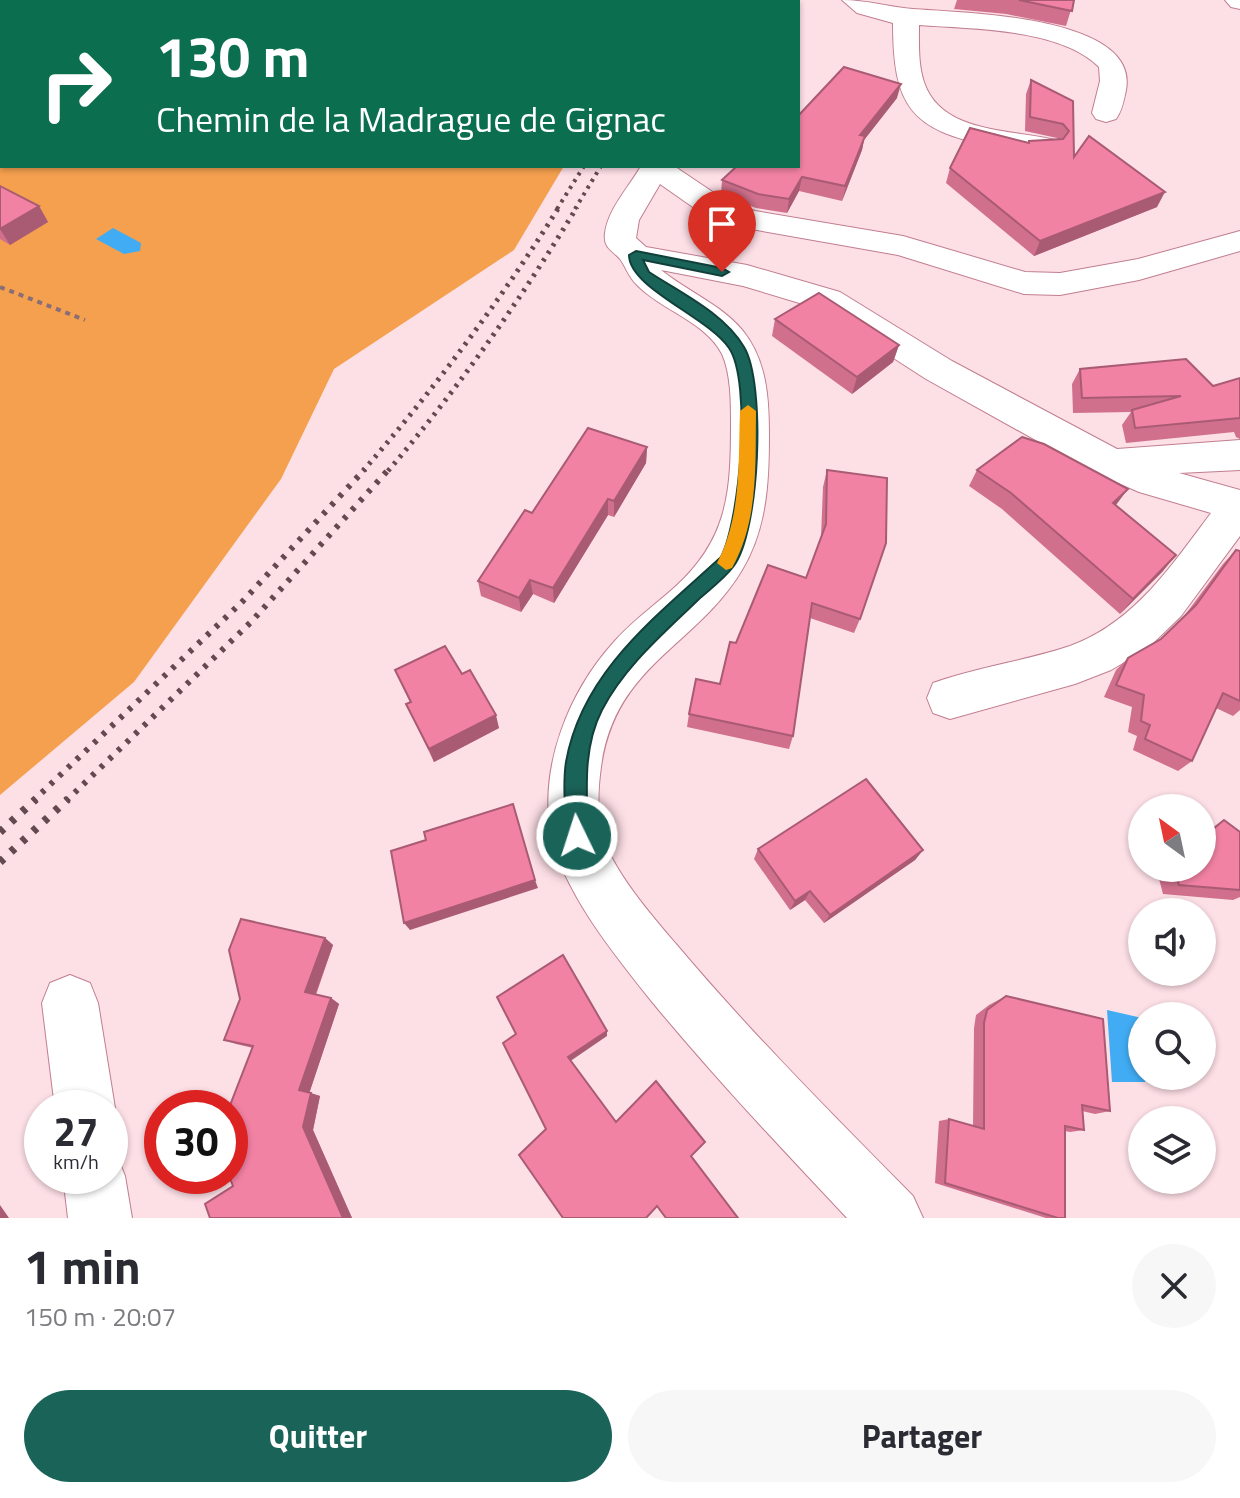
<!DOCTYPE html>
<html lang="fr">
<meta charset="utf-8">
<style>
:root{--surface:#fff;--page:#f7f7f7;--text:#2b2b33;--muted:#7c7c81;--accent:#1a6359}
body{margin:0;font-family:"Titillium Web",sans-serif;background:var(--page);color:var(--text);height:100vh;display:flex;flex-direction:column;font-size:30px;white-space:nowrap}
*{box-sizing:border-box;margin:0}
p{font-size:26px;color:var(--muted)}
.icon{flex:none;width:44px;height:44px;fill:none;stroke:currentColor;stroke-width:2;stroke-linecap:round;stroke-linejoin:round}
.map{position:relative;height:1218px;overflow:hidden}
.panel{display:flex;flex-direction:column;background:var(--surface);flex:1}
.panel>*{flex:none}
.top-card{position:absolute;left:0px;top:0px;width:800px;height:168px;box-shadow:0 2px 6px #0004;background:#0b6e4f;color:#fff;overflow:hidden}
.needle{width:52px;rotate:327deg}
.tools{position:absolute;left:1128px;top:794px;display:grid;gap:16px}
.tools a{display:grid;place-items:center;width:88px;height:88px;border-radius:50%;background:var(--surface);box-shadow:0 2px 6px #0004;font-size:40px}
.speed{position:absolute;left:24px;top:1090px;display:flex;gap:16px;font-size:40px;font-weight:700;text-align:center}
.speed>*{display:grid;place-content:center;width:104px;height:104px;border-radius:50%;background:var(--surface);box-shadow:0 2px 6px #0004;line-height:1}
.speed small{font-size:20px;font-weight:400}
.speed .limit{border:12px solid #d22;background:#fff;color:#111}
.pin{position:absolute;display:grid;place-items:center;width:68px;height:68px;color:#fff;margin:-82px -34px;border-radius:50% 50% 50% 0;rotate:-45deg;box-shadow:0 0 8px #0007}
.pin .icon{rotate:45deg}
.me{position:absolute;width:88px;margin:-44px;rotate:356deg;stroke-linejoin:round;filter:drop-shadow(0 0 6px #0008)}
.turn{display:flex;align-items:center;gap:28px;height:168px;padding:0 24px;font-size:36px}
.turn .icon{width:104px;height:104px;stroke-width:2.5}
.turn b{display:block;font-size:56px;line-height:68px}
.round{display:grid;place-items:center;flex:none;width:84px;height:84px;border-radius:42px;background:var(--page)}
.summary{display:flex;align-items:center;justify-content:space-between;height:136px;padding:0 24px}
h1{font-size:48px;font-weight:700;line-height:60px}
.cta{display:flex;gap:16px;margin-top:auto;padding:16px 24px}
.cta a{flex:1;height:92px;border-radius:48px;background:var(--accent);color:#fff;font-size:32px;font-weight:700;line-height:92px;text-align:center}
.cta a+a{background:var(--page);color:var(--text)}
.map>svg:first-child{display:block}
.green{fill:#f5a04f}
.water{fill:#41acf3}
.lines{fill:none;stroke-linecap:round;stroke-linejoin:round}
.minor-casing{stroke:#c17e90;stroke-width:2}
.path{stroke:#896e75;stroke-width:4;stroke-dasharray:5 5;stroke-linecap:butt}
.minor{fill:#fff;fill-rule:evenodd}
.rail-far3{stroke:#634950;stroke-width:4;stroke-dasharray:3 5;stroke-linecap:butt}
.rail-far2{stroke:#634950;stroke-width:5;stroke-dasharray:3 6;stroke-linecap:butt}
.rail-far1{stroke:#634950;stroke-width:6;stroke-dasharray:4 8;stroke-linecap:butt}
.rail{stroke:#634950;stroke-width:8;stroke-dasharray:5 10;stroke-linecap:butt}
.wall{fill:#d0708d}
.shaded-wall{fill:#a95b73}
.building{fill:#f282a4;stroke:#a95b73;stroke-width:2}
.route{fill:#1a6359;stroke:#11403a;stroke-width:2}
.slow{fill:#f59e0b}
</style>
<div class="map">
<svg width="1240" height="1218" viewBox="0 0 1240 1218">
<rect width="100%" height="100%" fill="#fddfe6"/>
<polygon class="green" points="0,0 470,0 2,2 2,166 564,166 514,250 334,369 281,479 134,682 0,795"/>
<g class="water">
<polygon points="113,228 141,243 140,251 124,254 96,239"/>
<polygon points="1107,1010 1142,1018 1142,1076 1149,1076 1145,1082 1112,1082"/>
</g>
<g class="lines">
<defs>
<g id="minor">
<polygon points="60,0 84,0 85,2 61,2"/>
<rect x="740" y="0" width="24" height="2"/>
<path d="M842 0C867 0 888 7 913 9 962 13 1140 15 1126 90 1124 100 1122 111 1116 119L1106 122 1096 119 1092 113 1100 81 1099 67C1060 28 971 29 919 25 919 44 918 64 924 82 941 134 1012 129 1055 140L1060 146 1055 152C1036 157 1013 150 993 146 910 131 893 105 893 23L857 13Z"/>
<polygon points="1225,0 1240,0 1240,9 1231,7"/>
<rect x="0" y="148" width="2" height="18"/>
<path d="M641 166H674L729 203 755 211 903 236 1025 272 1060 273 1138 259 1240 231V251L1139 280 1060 295 1024 294 898 255 740 227 707 217 660 184 639 220 636 238 646 247 747 265 840 292 952 361 1117 449 1240 440V470L1179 473 1240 490V536L1181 616 1147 649 1111 670 1075 684 950 719 933 713 927 698 933 683C978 667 1025 661 1070 646 1134 623 1172 565 1211 513L1139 492 1093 472 926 379 816 308 743 286 661 270C687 291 722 305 743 331 767 361 769 399 769 435 769 482 767 528 742 570 696 647 615 664 601 767 598 788 597 814 602 834 612 870 652 916 676 944 751 1033 832 1114 913 1196L923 1218H847C781 1148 715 1078 653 1003 617 958 562 891 551 833 539 766 569 692 613 643 631 622 654 606 675 587 728 539 731 492 731 424 731 402 731 374 722 354 706 322 661 310 637 285 629 278 626 267 620 259 612 250 603 248 605 233 608 209 629 187 641 166Z"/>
<polygon points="70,975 90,983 98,1003 115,1108 110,1120 110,1108 55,1108 42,1003 50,983"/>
<polygon points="110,1152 116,1154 125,1176 132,1218 68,1218 63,1176 110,1176"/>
</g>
</defs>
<use href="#minor" class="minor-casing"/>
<polyline class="path" points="0,287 85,320"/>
<use href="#minor" class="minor"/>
<g class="rail-far3">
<polyline points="557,209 584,166"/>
<polyline points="575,209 601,166"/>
</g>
<g class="rail-far2">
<path d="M363 471C435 388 501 300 559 207"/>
<path d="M388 471C458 389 521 299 577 207"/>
</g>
<g class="rail-far1">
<polyline points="33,801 242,602 365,469"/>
<polyline points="66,801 251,622 389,469"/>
</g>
<g class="rail">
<polyline points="0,832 36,799"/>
<polyline points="0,862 68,799"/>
</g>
</g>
<g class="wall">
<polygon points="266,0 346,0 347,2 273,2"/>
<polygon points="957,0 1074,0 1066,26 1006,14 954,9"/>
<polygon points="1031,80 1073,101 1074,157 1157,207 1034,256 946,183 950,168 1028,143 1029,141 1058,140 1057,138 1025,131 1026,94"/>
<polygon points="897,98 864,140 862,150 842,201 799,191 787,213 756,208 721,194 722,180"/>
<polygon points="0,187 39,206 48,222 10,245 0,239"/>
<polygon points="775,319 899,345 893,362 852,394 772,336"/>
<polygon points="1080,369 1213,386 1240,378 1240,439 1236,437 1234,432 1126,443 1122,425 1131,412 1073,413 1072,384"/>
<polygon points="647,447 646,463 614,517 608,515 554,603 533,594 521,612 481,596 478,581 532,513"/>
<polygon points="827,470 860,619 854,633 810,618 793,736 789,749 687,727 689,714 720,684 736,643 806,578 821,537 823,487"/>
<polygon points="977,470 1116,506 1163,571 1120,614 1002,509 969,486"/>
<polygon points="1236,550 1240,551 1240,710 1233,716 1216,708 1192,761 1178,771 1133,750 1137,736 1128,732 1132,707 1104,697 1116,670 1128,658 1161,639 1185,615 1223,564"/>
<polygon points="395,670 462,674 499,728 434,762 406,704 410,702"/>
<polygon points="1224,820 1240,832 1240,897 1233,900 1163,894 1157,871 1161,868 1202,868 1202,835"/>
<polygon points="758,849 923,850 915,860 824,923 805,900 790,910 754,859"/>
<polygon points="325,938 333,945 316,995 331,998 339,1004 309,1093 320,1096 313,1130 352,1218 210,1218 233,1186 253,1048 236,1044 224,1040"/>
<polygon points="1006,996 1110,1111 1095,1114 1082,1111 1084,1130 1070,1132 1065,1131 1065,1218 1046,1218 935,1183 939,1121 949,1119 973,1126 974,1028 976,1015 989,1005"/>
</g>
<g class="shaded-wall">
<polygon points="901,84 897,98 864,140 862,150 842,201 860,135"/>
<polygon points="802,177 799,191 787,213 789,199"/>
<polygon points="1165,192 1157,207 1034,256 1040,241"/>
<polygon points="39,206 48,222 10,245 0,229"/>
<polygon points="899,345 893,362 852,394 857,377"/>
<polygon points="647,447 646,463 614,517 614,501"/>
<polygon points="1128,489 1116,505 1113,503"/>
<polygon points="608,499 608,515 554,603 553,588"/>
<polygon points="1176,555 1163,571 1120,614 1133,599"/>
<polygon points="530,580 533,594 521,612 519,598"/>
<polygon points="496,715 499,728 434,762 429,749"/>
<polygon points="923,850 915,860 824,923 830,915"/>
<polygon points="535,880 538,888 410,930 404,923"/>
<polygon points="810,891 805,900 790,910 795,901"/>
<polygon points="325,938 333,945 314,998 305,992"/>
<polygon points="331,998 339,1004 309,1094 299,1090"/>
<polygon points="607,1031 607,1036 569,1062 568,1057"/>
<polygon points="311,1093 320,1096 313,1130 352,1218 343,1218 303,1127"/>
<polygon points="0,1205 9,1218 0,1218"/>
</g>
<g class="building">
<polygon points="293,0 346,0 347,2 300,2"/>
<polygon points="1019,0 1074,0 1072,11"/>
<polygon points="844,67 901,84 860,135 865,136 845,186 802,177 789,199 758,194 722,180 737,166 798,166 798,116"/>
<polygon points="1031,80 1073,101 1074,157 1089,136 1165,192 1040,241 950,168 970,128 1029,143 1029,141 1063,139 1069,131 1063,124 1030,117"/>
<polygon points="0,187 0,186 39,206 0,229"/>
<polygon points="819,293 899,345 857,377 775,319"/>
<polygon points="1186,359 1213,386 1240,378 1240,418 1135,428 1132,410 1181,396 1082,398 1080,369"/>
<polygon points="588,428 647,447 614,501 608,499 553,588 530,580 519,598 478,581 525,510 532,513"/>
<polygon points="1022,437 1044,444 1128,489 1113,503 1176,555 1133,599 1011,493 977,470"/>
<polygon points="827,470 887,478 886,543 860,619 812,603 793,736 689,714 696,679 720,684 730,642 736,643 768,565 806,578 826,524"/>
<polygon points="1236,550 1240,551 1240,701 1223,693 1192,761 1145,739 1150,725 1141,721 1144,695 1116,685 1128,658 1161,639 1196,605"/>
<polygon points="445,646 462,674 470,670 496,715 429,749 406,704 411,702 395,670"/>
<polygon points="866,779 923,850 830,915 810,891 795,901 758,849"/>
<polygon points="513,804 535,880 404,923 391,851 426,840 424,832"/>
<polygon points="1224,820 1240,832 1240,890 1179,885 1174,868 1202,868 1202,838"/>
<polygon points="241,919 325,938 305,992 331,998 299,1090 311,1093 303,1127 343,1218 210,1218 205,1204 233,1186 229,1176 230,1176 229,1108 253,1046 224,1040 240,999 229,950"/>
<polygon points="563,955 607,1031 568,1057 616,1122 656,1081 705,1142 691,1156 738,1218 666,1218 657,1206 646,1218 563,1218 519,1155 546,1129 503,1043 516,1034 497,997"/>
<polygon points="1006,996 1103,1019 1110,1111 1082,1105 1084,1130 1065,1126 1065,1218 1058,1218 945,1183 949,1119 984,1129 984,1023 987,1010"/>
</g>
<path class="route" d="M636 251 722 268 729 272 722 276 643 260 649 272C681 293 724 313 744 347 766 383 760 533 733 567 724 579 709 590 698 600 663 634 625 666 602 710 582 749 587 793 588 836L584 843 577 846 570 843 566 836C566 812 562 786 566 762 582 671 658 615 721 557 740 520 752 382 729 348 708 317 629 288 629 255Z"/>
<path class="slow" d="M748 405 756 411C755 466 759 519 732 568L726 570 717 563C742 515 738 464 740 411Z"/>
</svg>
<div class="tools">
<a><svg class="needle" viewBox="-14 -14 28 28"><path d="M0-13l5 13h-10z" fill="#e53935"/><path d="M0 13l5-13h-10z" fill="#7c7c81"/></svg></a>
<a><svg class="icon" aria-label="sound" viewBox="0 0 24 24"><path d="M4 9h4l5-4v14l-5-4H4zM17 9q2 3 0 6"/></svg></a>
<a><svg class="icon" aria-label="search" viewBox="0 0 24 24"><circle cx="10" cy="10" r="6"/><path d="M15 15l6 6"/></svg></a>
<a><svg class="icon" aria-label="layers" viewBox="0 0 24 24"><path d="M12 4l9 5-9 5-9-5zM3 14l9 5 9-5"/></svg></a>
</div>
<div class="speed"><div>27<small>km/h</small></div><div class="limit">30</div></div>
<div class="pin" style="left:722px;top:272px;background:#d93025"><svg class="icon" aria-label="arrive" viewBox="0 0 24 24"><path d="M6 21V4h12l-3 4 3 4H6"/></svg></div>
<svg class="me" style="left:577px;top:836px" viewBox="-20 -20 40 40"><circle r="17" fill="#1a6359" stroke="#fff" stroke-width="3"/><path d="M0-11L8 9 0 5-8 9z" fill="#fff"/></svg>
<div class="top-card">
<div class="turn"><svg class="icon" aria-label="right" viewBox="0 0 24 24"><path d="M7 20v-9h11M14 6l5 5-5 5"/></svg><div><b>130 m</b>Chemin de la Madrague de Gignac</div></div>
</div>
</div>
<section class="panel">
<div class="summary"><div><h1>1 min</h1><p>150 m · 20:07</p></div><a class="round"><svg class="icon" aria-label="close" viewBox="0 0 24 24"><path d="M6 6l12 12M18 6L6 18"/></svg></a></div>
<div class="cta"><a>Quitter</a><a>Partager</a></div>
</section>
